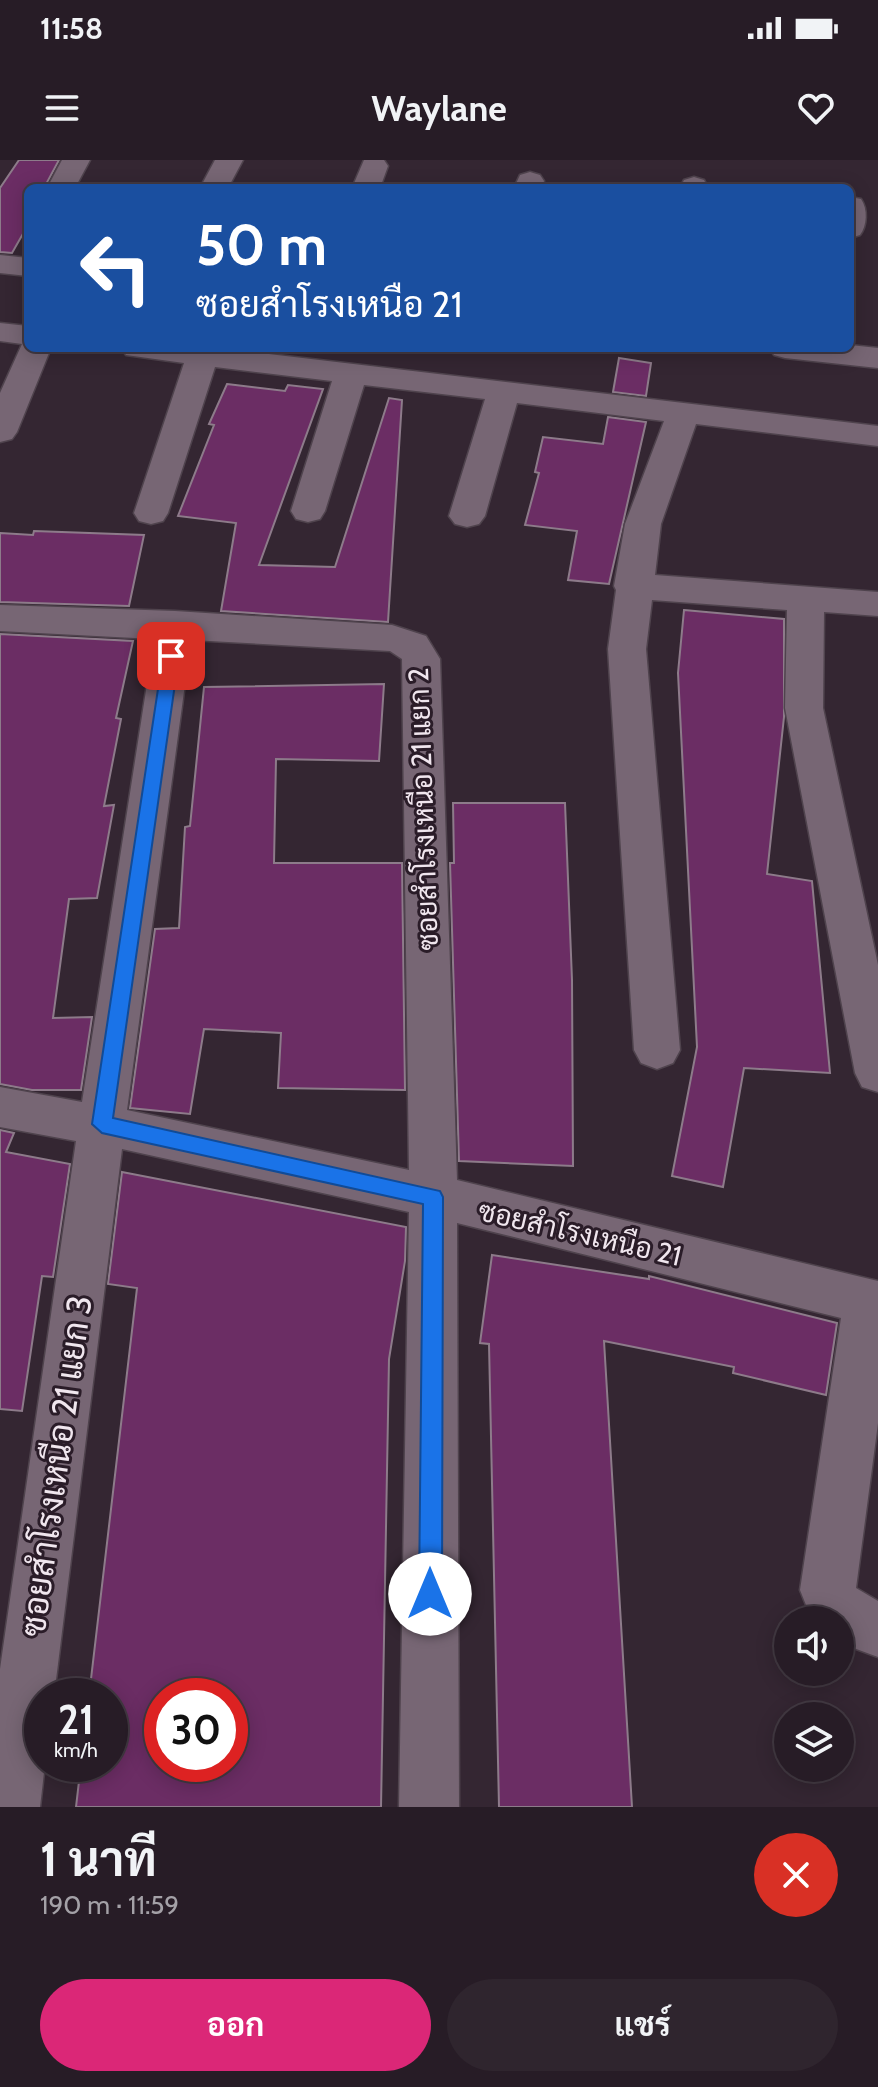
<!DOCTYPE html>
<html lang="th">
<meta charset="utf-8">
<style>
:root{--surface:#271c26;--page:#2f252e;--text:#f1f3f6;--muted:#a4a1a7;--line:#433a43;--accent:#db2777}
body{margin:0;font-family:Cabin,Sarabun,sans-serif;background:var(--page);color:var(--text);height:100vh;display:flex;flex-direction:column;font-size:30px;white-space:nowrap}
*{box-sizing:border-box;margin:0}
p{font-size:26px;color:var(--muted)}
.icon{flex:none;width:44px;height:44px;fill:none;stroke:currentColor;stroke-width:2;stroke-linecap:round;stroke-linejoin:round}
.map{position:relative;height:1647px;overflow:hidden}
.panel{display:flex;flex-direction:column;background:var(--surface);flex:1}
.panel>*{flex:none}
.banner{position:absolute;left:24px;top:24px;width:830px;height:168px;border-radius:12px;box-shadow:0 4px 20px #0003,0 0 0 2px var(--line);background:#1a4fa0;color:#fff;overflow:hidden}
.buttons{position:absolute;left:774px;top:1446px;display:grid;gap:16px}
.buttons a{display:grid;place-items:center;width:80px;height:80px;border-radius:50%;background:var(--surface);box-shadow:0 4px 20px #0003,0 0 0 2px var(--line);font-size:40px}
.speed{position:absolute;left:24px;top:1518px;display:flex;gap:16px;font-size:40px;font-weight:700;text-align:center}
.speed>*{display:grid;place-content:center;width:104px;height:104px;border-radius:50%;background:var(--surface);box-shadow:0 4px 20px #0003,0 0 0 2px var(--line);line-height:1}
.speed small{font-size:20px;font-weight:400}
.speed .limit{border:12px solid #d22;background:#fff;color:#111}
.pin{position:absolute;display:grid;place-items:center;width:68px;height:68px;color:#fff;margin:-34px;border-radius:16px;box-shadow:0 4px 12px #0006}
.me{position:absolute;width:88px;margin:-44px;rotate:0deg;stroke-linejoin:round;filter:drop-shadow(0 0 6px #0008)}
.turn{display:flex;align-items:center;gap:28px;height:168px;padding:0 40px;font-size:36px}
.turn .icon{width:104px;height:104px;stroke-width:2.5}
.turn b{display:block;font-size:56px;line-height:68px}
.round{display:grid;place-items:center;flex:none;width:84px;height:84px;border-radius:42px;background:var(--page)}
.overview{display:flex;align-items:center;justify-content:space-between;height:136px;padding:0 40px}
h1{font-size:48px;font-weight:700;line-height:60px}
.primary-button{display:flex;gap:16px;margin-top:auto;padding:16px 40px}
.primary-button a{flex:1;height:92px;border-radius:48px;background:var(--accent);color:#fff;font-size:32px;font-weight:700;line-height:92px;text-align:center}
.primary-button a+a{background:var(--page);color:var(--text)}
.status{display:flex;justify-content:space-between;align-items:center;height:56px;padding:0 40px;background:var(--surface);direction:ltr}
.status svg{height:22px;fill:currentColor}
header{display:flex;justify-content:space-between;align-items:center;height:104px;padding:0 40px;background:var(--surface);font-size:36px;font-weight:700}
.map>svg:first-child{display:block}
.building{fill:#6b2d64;stroke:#8d7b8a;stroke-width:2;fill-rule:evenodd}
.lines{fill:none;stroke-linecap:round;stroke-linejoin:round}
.minor-casing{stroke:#4f434d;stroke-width:3}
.minor{fill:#776674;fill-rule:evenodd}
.route{fill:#1a73e8;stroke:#114b97;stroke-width:2}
.labels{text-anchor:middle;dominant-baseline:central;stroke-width:6;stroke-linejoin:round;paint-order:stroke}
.street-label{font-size:28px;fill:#f0e6ee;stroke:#2a1c28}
.near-street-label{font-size:34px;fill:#f0e6ee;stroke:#2a1c28}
</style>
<div class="status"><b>11:58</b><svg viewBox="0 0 49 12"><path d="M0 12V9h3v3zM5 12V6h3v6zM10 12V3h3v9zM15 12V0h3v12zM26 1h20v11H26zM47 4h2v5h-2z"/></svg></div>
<header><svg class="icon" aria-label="menu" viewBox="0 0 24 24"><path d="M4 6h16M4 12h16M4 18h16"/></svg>Waylane<svg class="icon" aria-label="heart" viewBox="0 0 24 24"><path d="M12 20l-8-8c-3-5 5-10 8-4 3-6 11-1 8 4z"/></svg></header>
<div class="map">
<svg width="878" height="1647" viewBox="0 0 878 1647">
<rect width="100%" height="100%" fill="#342632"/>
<g class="building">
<polygon points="19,0 59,0 44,28 28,28 28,65 12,93 0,92 0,28"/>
<polygon points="619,198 651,203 646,236 613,232"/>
<polygon points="227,224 285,231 288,225 323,229 259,405 335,407 389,238 402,240 388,462 221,451 236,363 178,356 214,265 209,264"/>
<polygon points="608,257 646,262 609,424 568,420 577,371 525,365 539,313 535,312 543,277 603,284"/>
<polygon points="34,371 144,375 129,446 0,442 0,373 33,375"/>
<polygon points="684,450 784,459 784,557 767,714 812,721 830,913 744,908 723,1027 672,1016 697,887 678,513"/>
<polygon points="0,474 133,481 116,558 121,559 104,646 114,645 97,738 69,739 53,858 92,857 81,930 32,930 0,924"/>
<polygon points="384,524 379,601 276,599 274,703 402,703 405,930 278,928 281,873 204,869 190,954 130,948 155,769 179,768 185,667 190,666 204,527"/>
<polygon points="453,643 565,643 572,820 573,1006 459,1001 450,703 454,703"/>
<polygon points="0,970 14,973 6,992 70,1004 53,1117 42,1116 22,1251 0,1249"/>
<path d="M122 1012 406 1067 405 1101 389 1199 381 1647H76L81 1604H110V1536H89L137 1128 108 1124ZM162 1536H230V1604H162Z"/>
<polygon points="492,1095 649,1119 649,1116 837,1163 826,1235 733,1213 734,1207 604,1181 632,1647 499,1647 489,1184 480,1183"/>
</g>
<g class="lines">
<defs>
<g id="minor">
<polygon points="62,0 90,0 75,28 47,28"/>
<polygon points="215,0 243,0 228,28 200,28"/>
<polygon points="364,0 384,0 388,6 380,28 352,28"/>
<polygon points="530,12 540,15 544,21 542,28 514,28 520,15"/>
<polygon points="694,17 704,20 708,28 680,28 684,20"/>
<path d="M850 37 861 39C868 49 867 66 860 75L850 78Z"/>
<polygon points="0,95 28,98 28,116 0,113"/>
<polygon points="0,163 28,166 28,188 51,188 17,272 12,279 0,282 0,233 22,184 0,181"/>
<polygon points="850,185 878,188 878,208 785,198 774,195 769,188"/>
<polygon points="121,188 218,188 878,266 878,286 696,264 661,364 655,415 878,432 878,456 824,452 823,548 878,805 878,932 862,927 855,913 785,548 787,450 652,440 646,489 680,890 673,903 657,909 641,903 634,890 608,489 616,430 614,426 625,364 664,261 517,243 485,356 479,364 467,367 455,364 449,356 485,239 364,225 325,351 320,359 308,362 296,359 291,351 332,221 215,207 168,353 163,361 151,364 139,361 134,353 184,203 126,195"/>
<path d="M0 445 175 451 392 465 426 476 440 499 457 1020 878 1121V1263L856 1428 878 1441V1497L840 1483V1460H812L800 1430 841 1158 457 1063 459 1647H399L409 1052 122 989 54 1536H42V1604H45L40 1647H0V1509L76 981 0 967V927L82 942 154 479 0 471ZM191 480 390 491 402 499 409 1010 127 950Z"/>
</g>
</defs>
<use href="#minor" class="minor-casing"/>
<use href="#minor" class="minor"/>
</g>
<polygon class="route" points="171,490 179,496 113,958 440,1031 443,1037 442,1434 438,1442 430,1445 422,1442 419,1434 423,1044 102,973 92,964 163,496"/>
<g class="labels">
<g class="street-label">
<text transform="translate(423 649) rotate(-92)">ซอยสำโรงเหนือ 21 แยก 2</text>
<text transform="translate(580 1073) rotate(13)">ซอยสำโรงเหนือ 21</text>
</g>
<g class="near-street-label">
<text transform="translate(56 1306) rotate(-82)">ซอยสำโรงเหนือ 21 แยก 3</text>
</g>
</g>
</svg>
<div class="buttons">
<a><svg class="icon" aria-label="sound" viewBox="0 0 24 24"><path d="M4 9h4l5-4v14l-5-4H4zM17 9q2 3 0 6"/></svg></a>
<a><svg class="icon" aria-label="layers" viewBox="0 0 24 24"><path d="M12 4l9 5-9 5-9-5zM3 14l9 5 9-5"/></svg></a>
</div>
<div class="speed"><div>21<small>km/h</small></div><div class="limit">30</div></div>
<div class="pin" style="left:171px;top:496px;background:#d93025"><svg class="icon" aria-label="arrive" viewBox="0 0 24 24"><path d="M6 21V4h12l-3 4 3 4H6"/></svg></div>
<svg class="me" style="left:430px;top:1434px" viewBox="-20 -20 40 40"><circle r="19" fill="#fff"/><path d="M0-13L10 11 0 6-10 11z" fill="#1a73e8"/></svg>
<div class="banner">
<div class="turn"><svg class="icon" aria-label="left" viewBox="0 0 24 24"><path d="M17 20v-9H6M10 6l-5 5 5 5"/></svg><div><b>50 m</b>ซอยสำโรงเหนือ 21</div></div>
</div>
</div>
<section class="panel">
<div class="overview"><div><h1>1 นาที</h1><p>190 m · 11:59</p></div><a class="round" style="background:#d93025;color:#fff"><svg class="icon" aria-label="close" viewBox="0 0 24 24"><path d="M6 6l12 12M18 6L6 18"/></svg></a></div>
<div class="primary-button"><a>ออก</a><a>แชร์</a></div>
</section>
